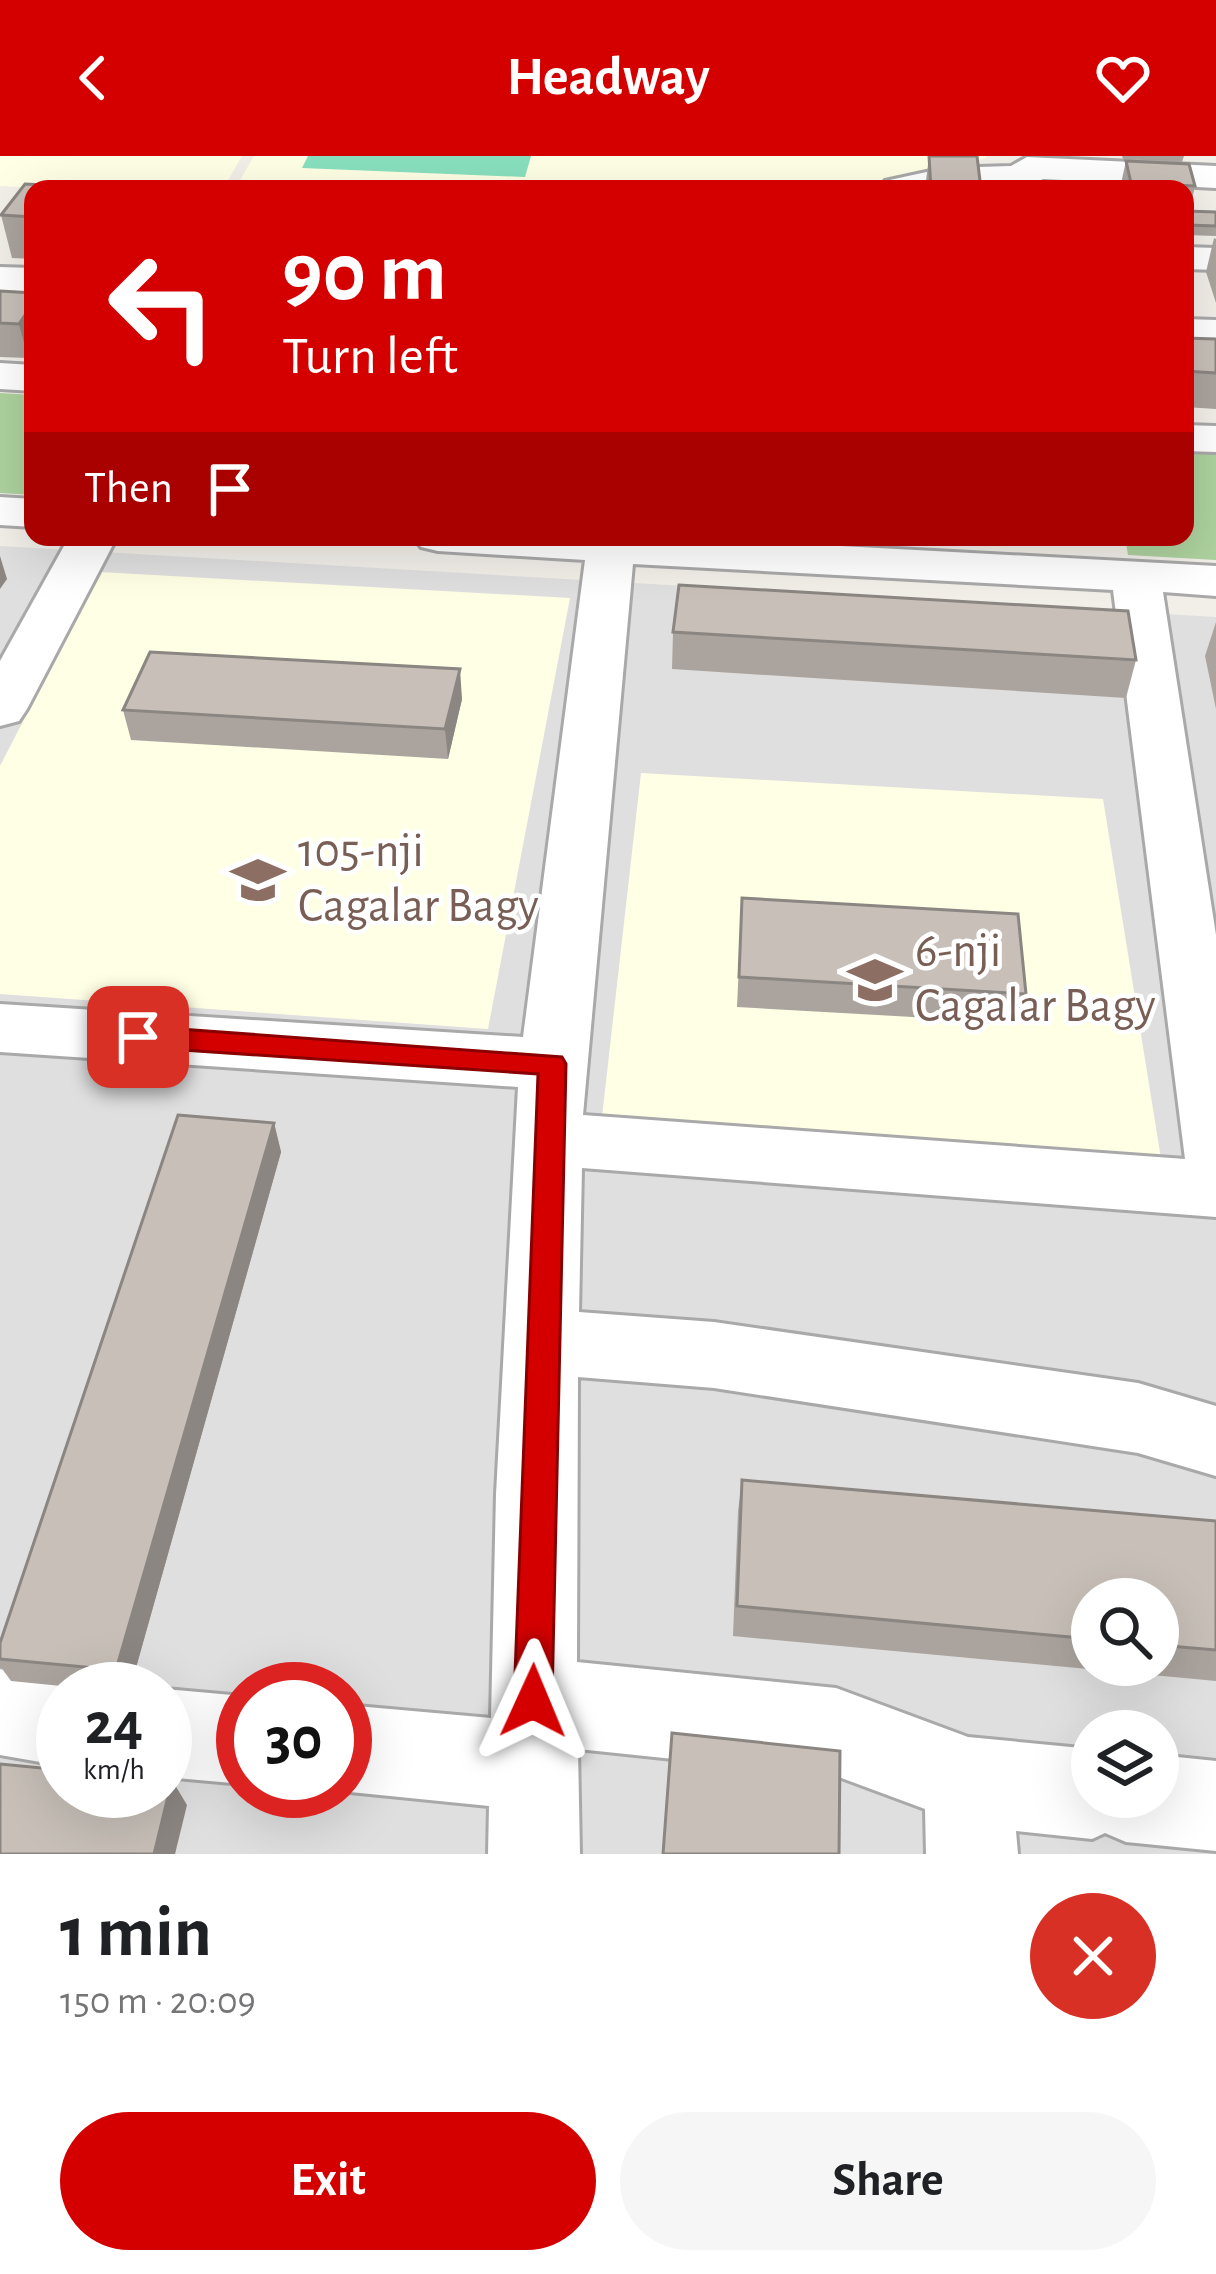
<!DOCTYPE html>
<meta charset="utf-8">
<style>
:root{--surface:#fff;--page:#f6f6f6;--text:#202124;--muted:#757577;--accent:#d40000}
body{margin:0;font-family:"Alegreya Sans",sans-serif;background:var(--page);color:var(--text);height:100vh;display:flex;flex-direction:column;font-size:45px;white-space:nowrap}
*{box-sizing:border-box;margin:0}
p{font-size:39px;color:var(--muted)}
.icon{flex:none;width:66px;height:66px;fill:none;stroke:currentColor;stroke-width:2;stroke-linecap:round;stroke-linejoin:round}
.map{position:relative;height:1698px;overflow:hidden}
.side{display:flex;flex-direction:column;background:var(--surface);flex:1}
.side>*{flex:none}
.banner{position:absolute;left:24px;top:24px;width:1170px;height:366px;border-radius:24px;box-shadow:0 12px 48px #0002;background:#d40000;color:#fff;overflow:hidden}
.buttons{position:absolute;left:1071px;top:1422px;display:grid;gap:24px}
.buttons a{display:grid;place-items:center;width:108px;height:108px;border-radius:50%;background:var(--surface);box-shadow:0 12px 48px #0002;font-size:60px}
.speed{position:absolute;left:36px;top:1506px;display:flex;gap:24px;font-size:60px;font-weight:700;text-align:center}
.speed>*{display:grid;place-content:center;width:156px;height:156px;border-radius:50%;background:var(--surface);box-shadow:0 12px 48px #0002;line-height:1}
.speed small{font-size:30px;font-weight:400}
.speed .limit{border:18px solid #d22;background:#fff;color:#111}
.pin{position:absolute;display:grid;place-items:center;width:102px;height:102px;color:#fff;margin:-51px;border-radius:24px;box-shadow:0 6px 18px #0006}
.me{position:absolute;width:132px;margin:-66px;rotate:1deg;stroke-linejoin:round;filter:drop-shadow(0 0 9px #0008)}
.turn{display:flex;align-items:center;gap:42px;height:252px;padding:0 60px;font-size:54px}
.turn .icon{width:156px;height:156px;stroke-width:2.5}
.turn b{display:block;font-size:84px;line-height:102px}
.then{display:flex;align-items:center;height:114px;padding:0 60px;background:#0003;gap:24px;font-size:45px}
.round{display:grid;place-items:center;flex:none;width:126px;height:126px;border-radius:63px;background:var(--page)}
.head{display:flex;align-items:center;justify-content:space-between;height:204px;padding:0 60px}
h1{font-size:72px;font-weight:700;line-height:90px}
.primary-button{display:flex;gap:24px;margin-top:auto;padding:24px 60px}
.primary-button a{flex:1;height:138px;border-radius:72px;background:var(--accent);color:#fff;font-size:48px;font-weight:700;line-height:138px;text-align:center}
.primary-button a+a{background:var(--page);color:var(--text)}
header{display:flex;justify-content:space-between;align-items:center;height:156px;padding:0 60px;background:var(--accent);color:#fff;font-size:54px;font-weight:700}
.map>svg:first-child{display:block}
.residential{fill:#e0dfdf;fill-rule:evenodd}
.education{fill:#ffffe5}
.forest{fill:#add19e}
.pitch{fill:#88e0be}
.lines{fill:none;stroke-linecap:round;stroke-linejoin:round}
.minor-casing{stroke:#a9a9a9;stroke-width:6}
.minor{fill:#fff;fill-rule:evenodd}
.wall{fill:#aba49e;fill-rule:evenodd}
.shaded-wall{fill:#8b8681}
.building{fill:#c7bfb8;stroke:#8b8681;stroke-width:3}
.route{fill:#d40000;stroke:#8a0000;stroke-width:3}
.labels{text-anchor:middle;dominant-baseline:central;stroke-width:9;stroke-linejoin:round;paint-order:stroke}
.education-label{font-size:48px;fill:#785e54;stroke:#fff;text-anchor:start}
</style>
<header><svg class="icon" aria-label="back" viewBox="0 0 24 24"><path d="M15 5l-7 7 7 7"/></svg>Headway<svg class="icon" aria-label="heart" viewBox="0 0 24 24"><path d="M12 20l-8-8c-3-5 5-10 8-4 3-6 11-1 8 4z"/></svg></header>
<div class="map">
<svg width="1216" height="1698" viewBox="0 0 1216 1698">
<rect width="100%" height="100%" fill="#f2efe9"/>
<path class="residential" d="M0 390 1216 461V1698H0ZM1092 1443H1158V1509H1092ZM63 1533H165V1635H63ZM243 1533H345V1635H243ZM1092 1575H1158V1641H1092Z"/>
<g class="education">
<polygon points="0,0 242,0 223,33 64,33 0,30"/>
<polygon points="254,0 986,0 986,2 848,33 235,33"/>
<polygon points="100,416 570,442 488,873 0,838 0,610"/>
<polygon points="641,617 1103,643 1168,1046 597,1005"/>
</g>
<g class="forest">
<polygon points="0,237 33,239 33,339 0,337"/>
<polygon points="1185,297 1216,298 1216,404 1128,399 1125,381 1185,381"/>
</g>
<polygon class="pitch" points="308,0 531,0 525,21 302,12"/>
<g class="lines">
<defs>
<g id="minor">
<polygon points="1027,1 1216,10 1216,32 1043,23 1028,31 880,33 885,25 945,12 1011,10"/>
<polygon points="1185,91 1216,92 1216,114 1185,113"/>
<polygon points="0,111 33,112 33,136 0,135"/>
<polygon points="1185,163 1216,164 1216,188 1185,187"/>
<polygon points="0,207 33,209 33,235 0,233"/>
<polygon points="1185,269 1216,270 1216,296 1185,295"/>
<polygon points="0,341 33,343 33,371 0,369"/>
<polygon points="69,381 117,381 27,553 19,565 0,570 0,505"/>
<path d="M414 381H672L1216 410V440L1163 436 1216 779V1061L582 1012 579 1156 714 1166 1138 1227 1216 1250V1320L1138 1297 714 1232 578 1221 577 1506 836 1532 968 1581 1092 1593V1641H1158V1599L1216 1605V1695L1126 1686 1105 1677 1092 1683 1016 1675 1018 1698H926L925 1653 836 1620 578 1593 580 1698H488L489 1650 340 1635H345V1549L491 1562 496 1338 518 931 0 896V848L523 881 585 404 438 395 421 391ZM633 408 1113 434 1185 1003 583 959Z"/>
<polygon points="0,1513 63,1524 86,1533 63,1533 63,1610 0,1599"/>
<polygon points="165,1533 243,1540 243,1628 165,1621"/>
</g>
</defs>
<use href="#minor" class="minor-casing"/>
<use href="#minor" class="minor"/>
</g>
<g class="wall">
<polygon points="929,0 981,33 925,33"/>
<polygon points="1122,0 1184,0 1182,6 1123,3"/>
<polygon points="1126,5 1195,30 1191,48 1185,48 1185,33 1124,33 1122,23"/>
<polygon points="33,33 33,103 12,102 1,59"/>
<polygon points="1185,55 1216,56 1216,80 1185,79"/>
<polygon points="1214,82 1216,83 1216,147 1206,116"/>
<polygon points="0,135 33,137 28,202 0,201"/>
<polygon points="1185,182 1216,183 1216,253 1185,251"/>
<polygon points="1216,466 1216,553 1205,500"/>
<polygon points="673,476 1136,504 1126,542 672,513"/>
<polygon points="462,543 448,603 131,584 123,554"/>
<polygon points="742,742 1026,838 1018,867 737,851"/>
<polygon points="274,967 281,996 130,1533 92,1533 11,1525 0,1510 0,1487"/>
<path d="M742 1324 1216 1365V1525L733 1480 738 1355ZM1092 1443H1158V1509H1092Z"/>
</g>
<g class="shaded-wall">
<polygon points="33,147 33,194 28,202 19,168"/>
<polygon points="0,400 7,423 0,433"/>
<polygon points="460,513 462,543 448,603 445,573"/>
<polygon points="274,967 281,996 130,1533 127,1533 116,1514"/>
<polygon points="172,1624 187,1649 175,1698 154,1698"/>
</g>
<g class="building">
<polygon points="929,0 977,0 981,33 931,33"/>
<polygon points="1126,5 1189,8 1195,30 1131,27"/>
<polygon points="25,28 132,33 33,33 33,61 1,59"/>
<polygon points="1185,55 1216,56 1216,70 1185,69"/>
<polygon points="0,135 33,137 33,147 19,168 0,167"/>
<polygon points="1185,182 1216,183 1216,217 1185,215"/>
<polygon points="679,429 1128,455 1136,504 673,476"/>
<polygon points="150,496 460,513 445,573 123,554"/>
<polygon points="742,742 1018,758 1026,838 739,821"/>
<polygon points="178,959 274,967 116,1514 0,1503 0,1487"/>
<polygon points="742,1324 1216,1365 1216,1494 1158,1489 1158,1443 1092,1443 1092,1483 737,1450"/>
<polygon points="672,1577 840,1595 839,1698 663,1698"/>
<polygon points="0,1608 63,1614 63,1635 165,1635 165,1623 172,1624 154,1698 0,1698"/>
</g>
<polygon class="route" points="138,870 562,901 566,908 552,1545 546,1558 533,1564 520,1558 514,1545 538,918 138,891 124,881"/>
<defs>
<symbol id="school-bare" viewBox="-9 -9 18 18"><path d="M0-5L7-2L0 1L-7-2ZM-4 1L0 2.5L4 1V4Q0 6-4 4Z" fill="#8d6e63" stroke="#fff" stroke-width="2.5" paint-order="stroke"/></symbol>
</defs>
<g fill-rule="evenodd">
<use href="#school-bare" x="220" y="686" width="76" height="76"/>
<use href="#school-bare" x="837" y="786" width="76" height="76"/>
</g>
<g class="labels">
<g class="education-label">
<text x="298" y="696">105-nji<tspan x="298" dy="55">Cagalar Bagy</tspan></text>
<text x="915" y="796">6-nji<tspan x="915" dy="55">Cagalar Bagy</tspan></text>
</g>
</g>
</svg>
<div class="buttons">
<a><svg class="icon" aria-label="search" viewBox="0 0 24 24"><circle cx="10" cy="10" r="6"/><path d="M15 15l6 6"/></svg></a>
<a><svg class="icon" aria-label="layers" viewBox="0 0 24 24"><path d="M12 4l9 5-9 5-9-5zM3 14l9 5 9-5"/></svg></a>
</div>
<div class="speed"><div>24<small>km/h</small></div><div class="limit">30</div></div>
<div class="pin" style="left:138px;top:881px;background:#d93025"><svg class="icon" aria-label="arrive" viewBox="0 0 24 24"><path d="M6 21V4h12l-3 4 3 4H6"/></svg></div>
<svg class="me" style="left:533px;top:1545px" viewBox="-20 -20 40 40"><path d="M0-17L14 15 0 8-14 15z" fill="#d40000" stroke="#fff" stroke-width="4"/></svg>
<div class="banner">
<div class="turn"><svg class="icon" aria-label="left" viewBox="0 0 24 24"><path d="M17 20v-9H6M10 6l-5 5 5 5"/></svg><div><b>90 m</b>Turn left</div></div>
<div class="then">Then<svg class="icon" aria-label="arrive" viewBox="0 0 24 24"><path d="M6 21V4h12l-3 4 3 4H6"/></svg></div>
</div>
</div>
<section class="side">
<div class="head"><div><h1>1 min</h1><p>150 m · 20:09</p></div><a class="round" style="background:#d93025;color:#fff"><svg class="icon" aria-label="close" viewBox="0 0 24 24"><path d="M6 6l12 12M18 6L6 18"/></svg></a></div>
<div class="primary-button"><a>Exit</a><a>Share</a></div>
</section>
